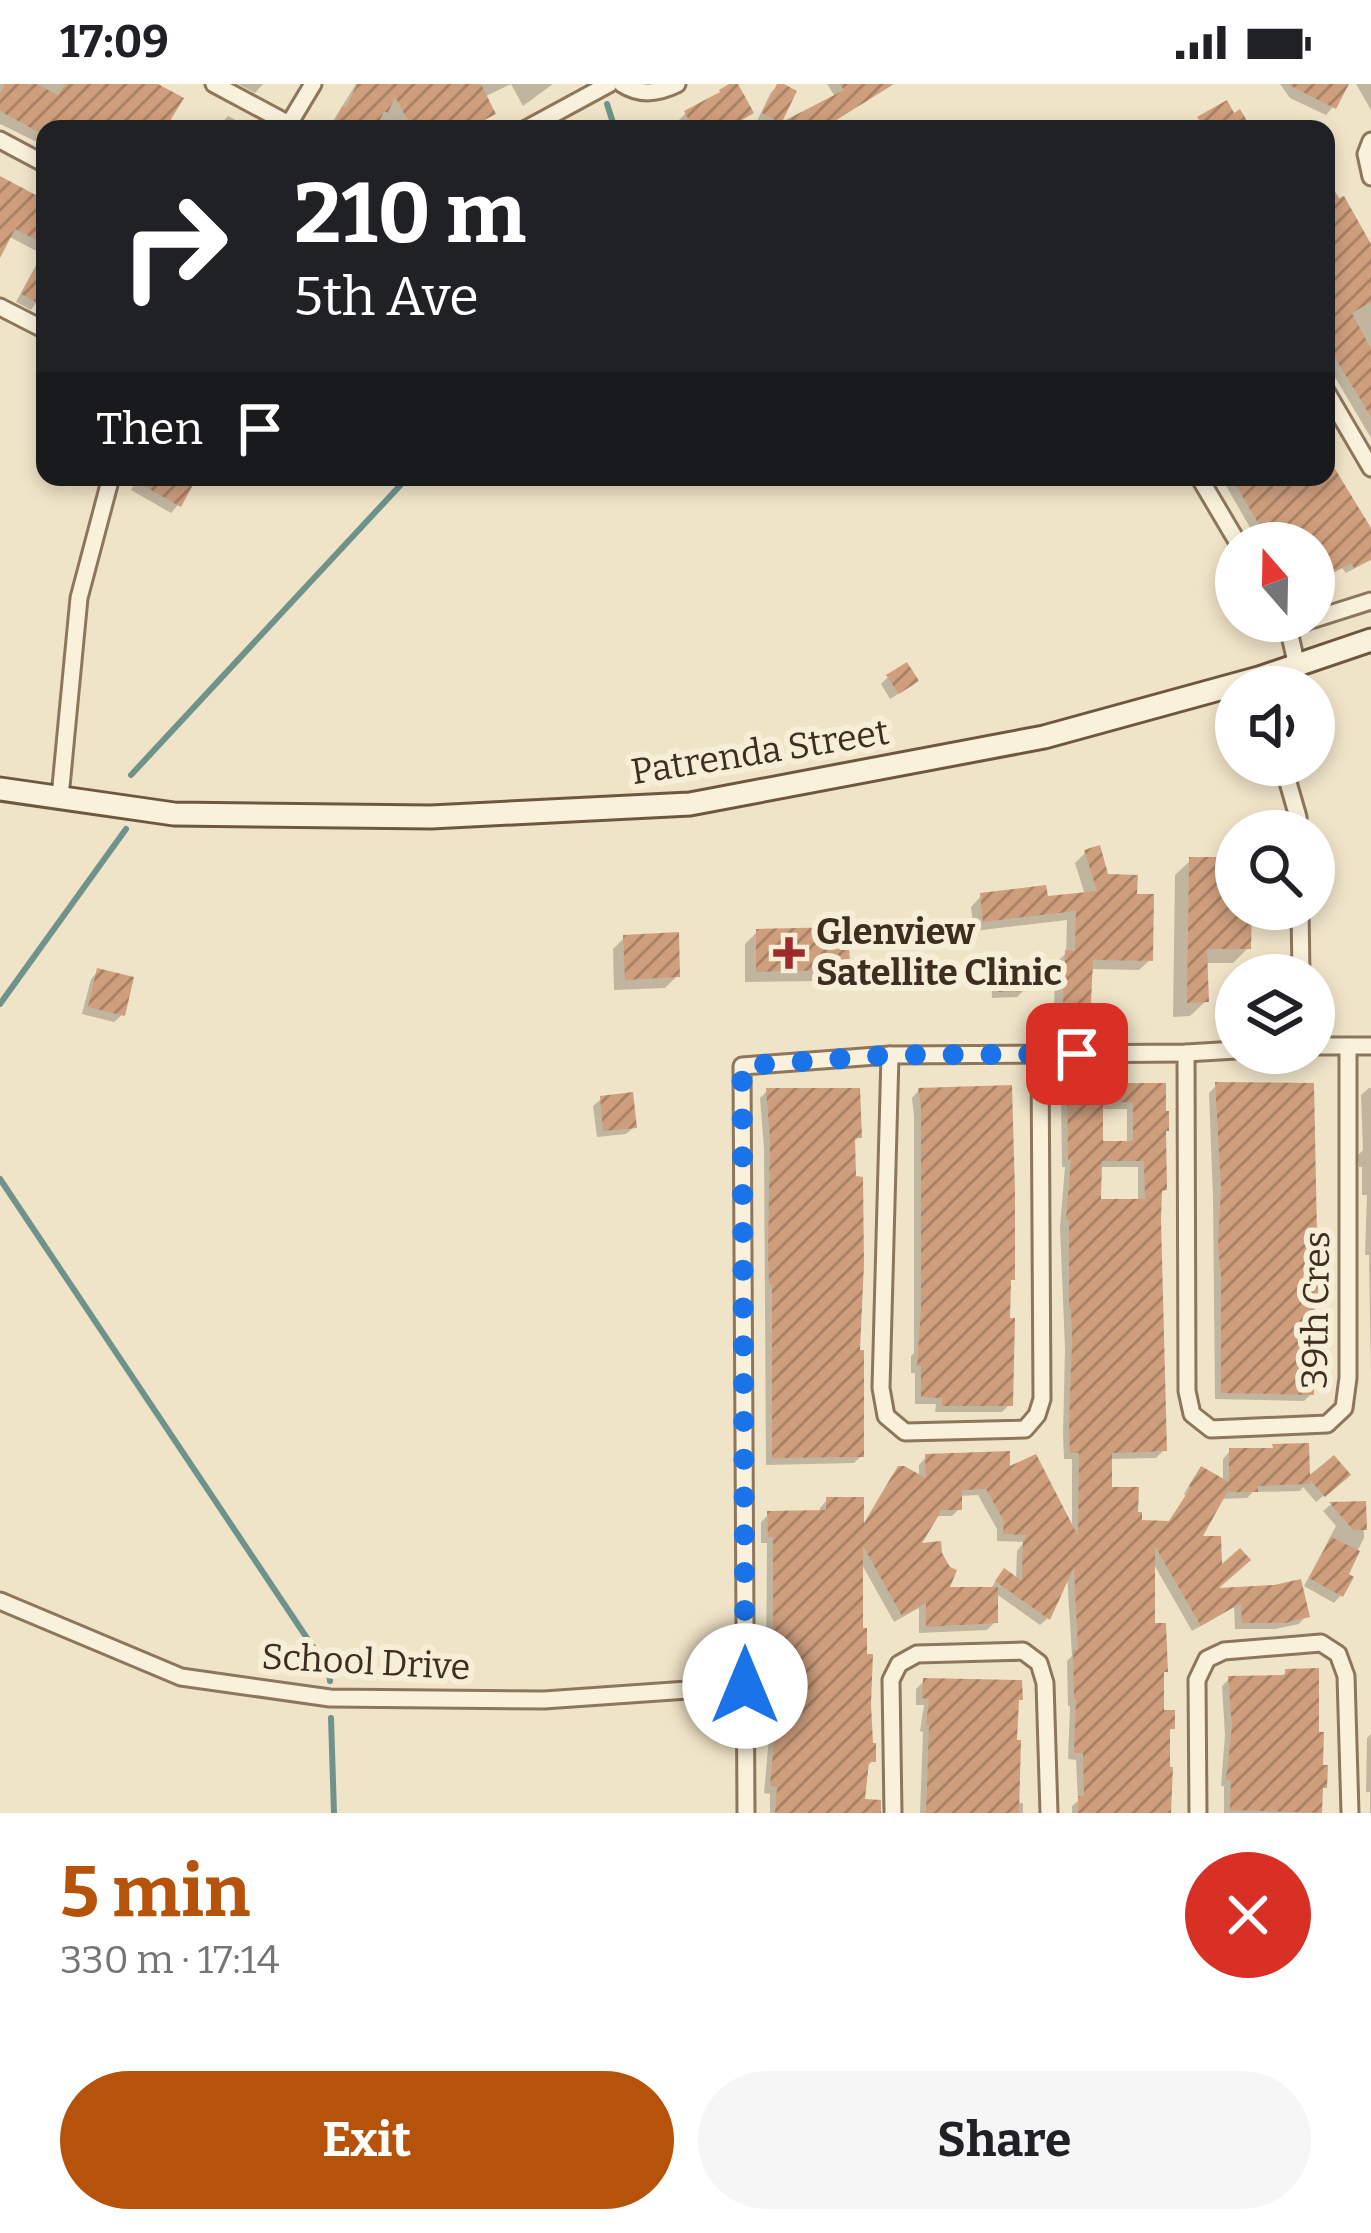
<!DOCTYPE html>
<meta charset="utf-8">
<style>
:root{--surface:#fff;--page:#f6f6f6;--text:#202124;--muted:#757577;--accent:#b45309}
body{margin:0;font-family:Bitter,serif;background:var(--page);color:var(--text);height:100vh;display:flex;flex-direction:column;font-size:45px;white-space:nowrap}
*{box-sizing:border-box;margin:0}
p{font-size:39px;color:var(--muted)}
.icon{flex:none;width:66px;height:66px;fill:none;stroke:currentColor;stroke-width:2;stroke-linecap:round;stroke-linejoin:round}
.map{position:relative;height:1729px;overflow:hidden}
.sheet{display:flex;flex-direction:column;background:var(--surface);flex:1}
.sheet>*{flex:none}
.banner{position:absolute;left:36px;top:36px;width:1299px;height:366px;border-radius:24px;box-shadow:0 6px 18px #0003;background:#202124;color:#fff;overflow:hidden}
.needle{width:78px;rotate:340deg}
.fabs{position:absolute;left:1215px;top:438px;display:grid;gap:24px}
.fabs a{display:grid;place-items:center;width:120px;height:120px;border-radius:50%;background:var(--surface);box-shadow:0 6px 18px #0003;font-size:60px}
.pin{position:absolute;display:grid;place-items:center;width:102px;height:102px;color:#fff;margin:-51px;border-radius:24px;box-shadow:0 6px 18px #0006}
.me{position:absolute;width:132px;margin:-66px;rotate:0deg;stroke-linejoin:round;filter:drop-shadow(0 0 9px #0008)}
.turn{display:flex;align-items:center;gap:42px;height:252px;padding:0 60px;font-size:54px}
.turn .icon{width:156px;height:156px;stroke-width:2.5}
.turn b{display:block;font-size:84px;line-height:102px}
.then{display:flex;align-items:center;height:114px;padding:0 60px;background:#0003;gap:24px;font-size:45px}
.round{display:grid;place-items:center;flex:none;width:126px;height:126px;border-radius:63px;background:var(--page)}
.head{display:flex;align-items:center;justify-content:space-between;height:204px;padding:0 60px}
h1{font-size:72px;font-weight:700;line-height:90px;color:var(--accent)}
.primary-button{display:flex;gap:24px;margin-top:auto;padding:24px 60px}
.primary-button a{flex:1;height:138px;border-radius:72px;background:var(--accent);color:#fff;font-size:48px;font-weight:700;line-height:138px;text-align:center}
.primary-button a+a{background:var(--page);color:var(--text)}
.status{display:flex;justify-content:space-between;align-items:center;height:84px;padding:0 60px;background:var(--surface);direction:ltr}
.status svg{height:33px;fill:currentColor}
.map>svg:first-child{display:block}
.shadow{fill:#0003;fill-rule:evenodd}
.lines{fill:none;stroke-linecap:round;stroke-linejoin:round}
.stream{stroke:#6f938a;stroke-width:6}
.building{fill:url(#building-hatch);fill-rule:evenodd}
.street-casing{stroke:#8d765c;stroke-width:21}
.secondary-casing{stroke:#6f573f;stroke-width:27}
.street{stroke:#faf1dc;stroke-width:15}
.secondary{stroke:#faf1dc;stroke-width:21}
.route{stroke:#1a73e8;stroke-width:21;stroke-dasharray:0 37.8}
.poi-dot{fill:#9e2a2b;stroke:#f7eed8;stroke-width:4.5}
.labels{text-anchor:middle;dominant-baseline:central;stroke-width:12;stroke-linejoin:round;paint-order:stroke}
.street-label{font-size:36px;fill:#3d2e20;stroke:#f7eed8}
.poi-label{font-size:36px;font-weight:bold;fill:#3d2e20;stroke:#f7eed8;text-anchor:start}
</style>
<div class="status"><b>17:09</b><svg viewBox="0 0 49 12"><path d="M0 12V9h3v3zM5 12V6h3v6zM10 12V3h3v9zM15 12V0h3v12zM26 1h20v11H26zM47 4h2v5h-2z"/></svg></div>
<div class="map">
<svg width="1371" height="1729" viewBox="0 0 1371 1729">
<defs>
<pattern id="building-hatch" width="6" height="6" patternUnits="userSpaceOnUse" patternTransform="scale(3)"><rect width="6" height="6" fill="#cf9f7d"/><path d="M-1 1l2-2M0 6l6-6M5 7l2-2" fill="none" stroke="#a98266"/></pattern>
</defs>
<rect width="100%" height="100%" fill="#f0e4c8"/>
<g class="shadow">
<polygon points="0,0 147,0 161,45 45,45 45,62 0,40"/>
<polygon points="238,0 263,0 255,9"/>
<polygon points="356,0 553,0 523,22 511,0 484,13 493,29 472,45 328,45"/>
<polygon points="827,0 882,0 824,45 775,45 836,14"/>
<polygon points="1280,0 1346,0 1333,23 1326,31 1290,14"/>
<polygon points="1356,0 1371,0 1371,26"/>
<polygon points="779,1 793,8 773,45 757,37 771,8"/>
<polygon points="686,29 751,29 728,45 684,45 679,36"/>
<polygon points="228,32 243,40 241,45 217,45"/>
<polygon points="0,93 45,119 45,206 31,226 16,218 42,170 8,152 0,167"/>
<polygon points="1326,99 1371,164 1371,354 1326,278"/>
<polygon points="1326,376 1371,451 1371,476 1346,489 1342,484 1314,500 1314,459 1259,459 1221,393 1326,393"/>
<polygon points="139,393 181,393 178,421 171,429 131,406"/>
<polygon points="888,593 908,604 890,615 881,600"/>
<polygon points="1085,769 1106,793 1134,813 1150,876 1139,886 1089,885 1088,918 1077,929 1054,928 1055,880 1066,869 1067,836 974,847 971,823 981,812 1045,815 1085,811 1075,779"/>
<polygon points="1191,776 1236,776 1236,825 1249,825 1248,864 1233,879 1205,879 1206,917 1190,932 1173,933 1175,791"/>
<polygon points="757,848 847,880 835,892 823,892 819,897 745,898 745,860"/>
<polygon points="625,853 677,892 665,904 614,906 613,865"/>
<polygon points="998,882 1025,905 1017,913 992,914 991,889"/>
<polygon points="98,887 122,931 114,938 82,930 91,895"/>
<polygon points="1217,1001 1311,1310 1304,1317 1215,1315 1213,1114 1209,1009"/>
<path d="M1069 1002H1163L1159 1110 1164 1366 1156 1374 1109 1375V1406L1139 1439 1167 1440 1186 1412 1184 1410 1194 1393 1202 1386 1223 1398V1375L1230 1367 1307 1398 1333 1375 1340 1398 1316 1418 1303 1403 1300 1407 1253 1408 1247 1414 1220 1415 1198 1455 1212 1507 1306 1532 1299 1540 1275 1545H1235L1234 1523 1192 1547 1152 1477V1542L1165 1587 1161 1592V1629L1172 1644 1168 1648 1167 1729H1072V1722L1078 1717 1076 1676 1068 1675 1070 1622H1068L1067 1577 1072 1572 1067 1490 1048 1534 1040 1541 995 1509V1538L987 1546 919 1549V1524L894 1538 860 1477V1546L873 1677 865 1684 862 1718 870 1729H770V1710L764 1709 774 1597H766L767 1459H761V1438L769 1430 820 1429V1424L827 1416 861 1444 891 1393 900 1385 919 1394V1381L926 1373 1007 1387 1072 1447V1375H1064L1063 1349 1065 1265 1060 1143 1065 1083H1062L1061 1009ZM1100 1025H1127V1060H1100ZM1099 1083H1138V1118H1098ZM978 1411 997 1445V1457L1024 1458 1017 1467 1016 1496 997 1495 990 1506H945L917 1462 935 1432H952L959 1425V1412Z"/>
<polygon points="1369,1004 1371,1004 1371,1291 1369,1171 1365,1171 1367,1111 1362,1111 1362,1083 1359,1083 1358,1071 1363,1066 1361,1011"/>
<polygon points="919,1006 1008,1198 1010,1320 1002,1328 935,1328 936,1320 915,1320 915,1289 911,1289 911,1272 914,1269 914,1032 912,1014"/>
<polygon points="767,1007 859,1053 852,1059 861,1372 854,1379 766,1381 764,1064 760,1014"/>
<polygon points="601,1015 634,1043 626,1050 597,1053 593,1022"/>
<polygon points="1363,1420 1364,1454 1345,1491 1341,1511 1334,1519 1304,1502 1336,1442 1323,1427 1330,1421"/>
<polygon points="1286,1588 1320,1707 1318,1729 1224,1729 1224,1702 1221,1702 1225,1651 1222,1602 1229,1595 1280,1594"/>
<polygon points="924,1597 1016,1619 1017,1719 1023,1719 1023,1729 920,1729 923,1648 920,1647 924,1621 916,1621 916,1605"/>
<polygon points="1371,1650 1371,1729 1370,1729 1370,1708 1366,1708 1367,1654"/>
</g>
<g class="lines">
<g class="stream">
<polyline points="607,20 615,45"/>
<polyline points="131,691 408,393"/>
<polyline points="0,920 126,745"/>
<polyline points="0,1095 329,1587 330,1597"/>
<polyline points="331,1634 334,1729"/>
</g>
</g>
<g class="building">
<polygon points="5,0 37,0 58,11 65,0 158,0 184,14 165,45 45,45 45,52 0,27 0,10"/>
<polygon points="357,0 481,0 496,30 467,45 413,45 395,13 388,29 384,27 376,45 331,45 342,22 346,24"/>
<polygon points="729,0 738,0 754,29 726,45 694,45 684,27 720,8 719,6"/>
<polygon points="777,0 784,0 797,7 782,38 844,6 840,0 894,0 822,45 769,45 781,39 762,29"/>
<polygon points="1287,0 1349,0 1336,25"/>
<polygon points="1227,16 1234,29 1240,25 1252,45 1205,45 1197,33"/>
<polygon points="0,92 45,116 45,150 40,158 15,145 0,174"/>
<polygon points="1326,93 1339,114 1344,112 1371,160 1371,218 1352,229 1371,265 1371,333 1334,272 1331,274 1326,265"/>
<polygon points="45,166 45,223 21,210"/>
<polygon points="1326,370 1371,444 1371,475 1354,484 1351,479 1314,499 1314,459 1270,459 1231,393 1326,393"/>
<polygon points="128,393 183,393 194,399 181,423"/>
<polygon points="907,578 919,597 899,610 886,591"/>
<polygon points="1100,761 1108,790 1138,791 1137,810 1154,810 1153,877 1093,876 1091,919 1063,919 1065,866 1075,867 1076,827 983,838 980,809 1046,801 1048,812 1097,807 1084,766"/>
<polygon points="1189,773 1236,773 1236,825 1252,825 1251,865 1207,865 1209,918 1187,919"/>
<polygon points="842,843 842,859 849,858 850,881 833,882 833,886 756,888 756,845"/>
<polygon points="679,848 680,893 625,896 623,851"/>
<polygon points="1027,878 1028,907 998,908 997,879"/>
<polygon points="97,884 134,893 125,932 88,923"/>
<polygon points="1215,998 1314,999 1318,1200 1318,1221 1315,1221 1314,1311 1221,1309 1221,1192 1218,1162 1221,1104"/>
<path d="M1067 999H1166V1027H1169V1047H1166L1167 1106 1162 1107 1161 1135 1167 1367 1112 1369V1403H1139L1138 1428H1142V1436L1169 1437 1191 1403 1189 1402 1201 1382 1229 1398V1364H1273L1272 1360 1309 1359 1310 1391 1334 1371 1351 1391 1325 1413 1310 1396V1400L1258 1402V1408H1229V1405L1203 1452H1221L1222 1480 1240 1464 1251 1476 1219 1504 1274 1501 1301 1495 1310 1533 1285 1539H1242L1241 1519 1201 1542 1155 1462V1539H1166L1168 1588H1164V1626H1175V1645H1170V1683H1173L1171 1729H1078V1712H1084L1083 1669H1074L1076 1615H1074L1073 1566H1078L1074 1483 1050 1536 995 1497 1004 1484 1022 1497 1023 1457 1027 1451 1003 1450 1004 1437 986 1405 962 1406V1426H942L922 1459 941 1457 942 1469 950 1483 957 1486 950 1503H998V1539L926 1543V1519L902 1532 863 1462V1544H867V1570H873L871 1620 873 1659H876V1678H869L865 1715 881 1716V1729H775L777 1703 770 1702 780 1591 773 1590V1453H768L767 1427 826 1426V1413H864V1440L898 1382H904L926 1394 925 1370 1010 1367V1382L1036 1370 1078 1452 1079 1369H1070L1069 1339 1072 1256 1071 1225H1069V1136H1066L1071 1076H1068ZM1133 1018V1057H1103V1019ZM1102 1077H1144L1145 1115H1101Z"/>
<polygon points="1012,1001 1015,1108 1015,1196 1011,1196 1010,1234 1015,1234 1013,1322 942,1322 942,1314 921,1313 921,1282 917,1282 921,1225 921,1023 918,1004"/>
<polygon points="766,1004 860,1004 862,1054 855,1054 856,1092 863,1093 864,1180 860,1266 864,1266 864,1373 772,1374 772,1200 769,1200 768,1170 770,1055"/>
<polygon points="633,1008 637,1044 603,1047 600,1012"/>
<polygon points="1366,1417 1367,1446 1353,1446 1329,1418"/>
<polygon points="1331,1453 1360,1467 1349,1490 1354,1493 1343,1513 1309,1494"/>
<polygon points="1319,1584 1319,1648 1324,1648 1323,1681 1328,1681 1327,1704 1323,1704 1322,1729 1230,1726 1231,1696 1226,1696 1232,1642 1228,1592 1285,1591 1285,1585"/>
<polygon points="923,1594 1022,1596 1023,1616 1019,1616 1017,1656 1021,1656 1019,1729 926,1729 929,1641 926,1641 929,1615 922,1614"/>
</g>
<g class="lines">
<defs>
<g id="street">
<polyline points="214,0 289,40"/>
<path d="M622 0C641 12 658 9 677 0"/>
<polyline points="286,45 313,0"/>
<polyline points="526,45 609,0"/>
<polyline points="0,56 45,80"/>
<polyline points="1371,57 1366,70 1371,93"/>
<polyline points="0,223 45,246"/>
<polyline points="1326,307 1371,384"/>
<polyline points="1199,393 1238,459"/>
<polyline points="1314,535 1371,517"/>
<polyline points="1297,582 1288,543 1308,537"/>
<polyline points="1283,681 1298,733 1298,747"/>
<polyline points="60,713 79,514 111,393"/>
<polyline points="1300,825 1301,891"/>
<polyline points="1314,962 1371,962"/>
<polyline points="1186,969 1187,1307 1192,1330 1211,1345 1327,1340 1344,1324 1348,1294 1348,963"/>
<polyline points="890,971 881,1304 886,1332 905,1348 1025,1345 1037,1331 1042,1315 1040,970"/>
<polyline points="0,1517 181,1593 330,1614 544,1616 745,1602"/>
<polyline points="746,1729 742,982 890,971 1186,969 1236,966"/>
<polyline points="893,1729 891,1596 899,1580 917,1570 1023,1567 1039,1579 1045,1599 1049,1729"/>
<polyline points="1198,1729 1197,1596 1207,1575 1224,1567 1321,1559 1338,1570 1346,1592 1350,1729"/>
</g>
<polyline id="secondary" points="0,705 174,730 431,733 690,720 1044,653 1259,594 1371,556"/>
</defs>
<use href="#street" class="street-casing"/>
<use href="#secondary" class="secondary-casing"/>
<use href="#street" class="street"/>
<use href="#secondary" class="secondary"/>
</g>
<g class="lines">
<polyline class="route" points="745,1602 742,982 890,971 1077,970"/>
</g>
<path class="poi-dot" d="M783 851h12v12h12v12h-12v12h-12v-12h-12v-12h12z"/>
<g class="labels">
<g class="street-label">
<text transform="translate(760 668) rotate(-9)">Patrenda Street</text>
<text transform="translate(1316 1226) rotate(-89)">39th Cres</text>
<text transform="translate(366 1578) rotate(3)">School Drive</text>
</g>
<g class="poi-label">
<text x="816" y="848">Glenview<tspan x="816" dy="41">Satellite Clinic</tspan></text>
</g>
</g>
</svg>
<div class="fabs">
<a><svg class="needle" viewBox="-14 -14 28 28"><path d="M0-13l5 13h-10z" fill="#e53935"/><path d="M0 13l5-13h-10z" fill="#757577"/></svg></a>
<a><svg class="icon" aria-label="sound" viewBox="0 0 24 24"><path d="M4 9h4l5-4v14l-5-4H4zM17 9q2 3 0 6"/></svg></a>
<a><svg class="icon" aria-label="search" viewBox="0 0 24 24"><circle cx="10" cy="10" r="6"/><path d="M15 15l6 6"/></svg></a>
<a><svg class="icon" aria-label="layers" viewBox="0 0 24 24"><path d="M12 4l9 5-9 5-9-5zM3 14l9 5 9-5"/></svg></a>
</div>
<div class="pin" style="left:1077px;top:970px;background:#d93025"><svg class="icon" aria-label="arrive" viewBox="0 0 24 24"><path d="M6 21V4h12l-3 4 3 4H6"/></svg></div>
<svg class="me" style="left:745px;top:1602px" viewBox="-20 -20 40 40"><circle r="19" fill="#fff"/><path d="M0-13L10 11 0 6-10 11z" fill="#1a73e8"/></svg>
<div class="banner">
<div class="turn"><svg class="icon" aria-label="right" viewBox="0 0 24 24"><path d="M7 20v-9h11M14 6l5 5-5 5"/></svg><div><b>210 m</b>5th Ave</div></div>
<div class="then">Then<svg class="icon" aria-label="arrive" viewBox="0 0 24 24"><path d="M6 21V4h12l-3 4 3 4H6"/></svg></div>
</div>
</div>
<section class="sheet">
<div class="head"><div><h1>5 min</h1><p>330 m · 17:14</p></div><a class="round" style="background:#d93025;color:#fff"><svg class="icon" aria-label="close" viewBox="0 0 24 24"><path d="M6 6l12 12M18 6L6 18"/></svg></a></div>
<div class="primary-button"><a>Exit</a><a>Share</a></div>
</section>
